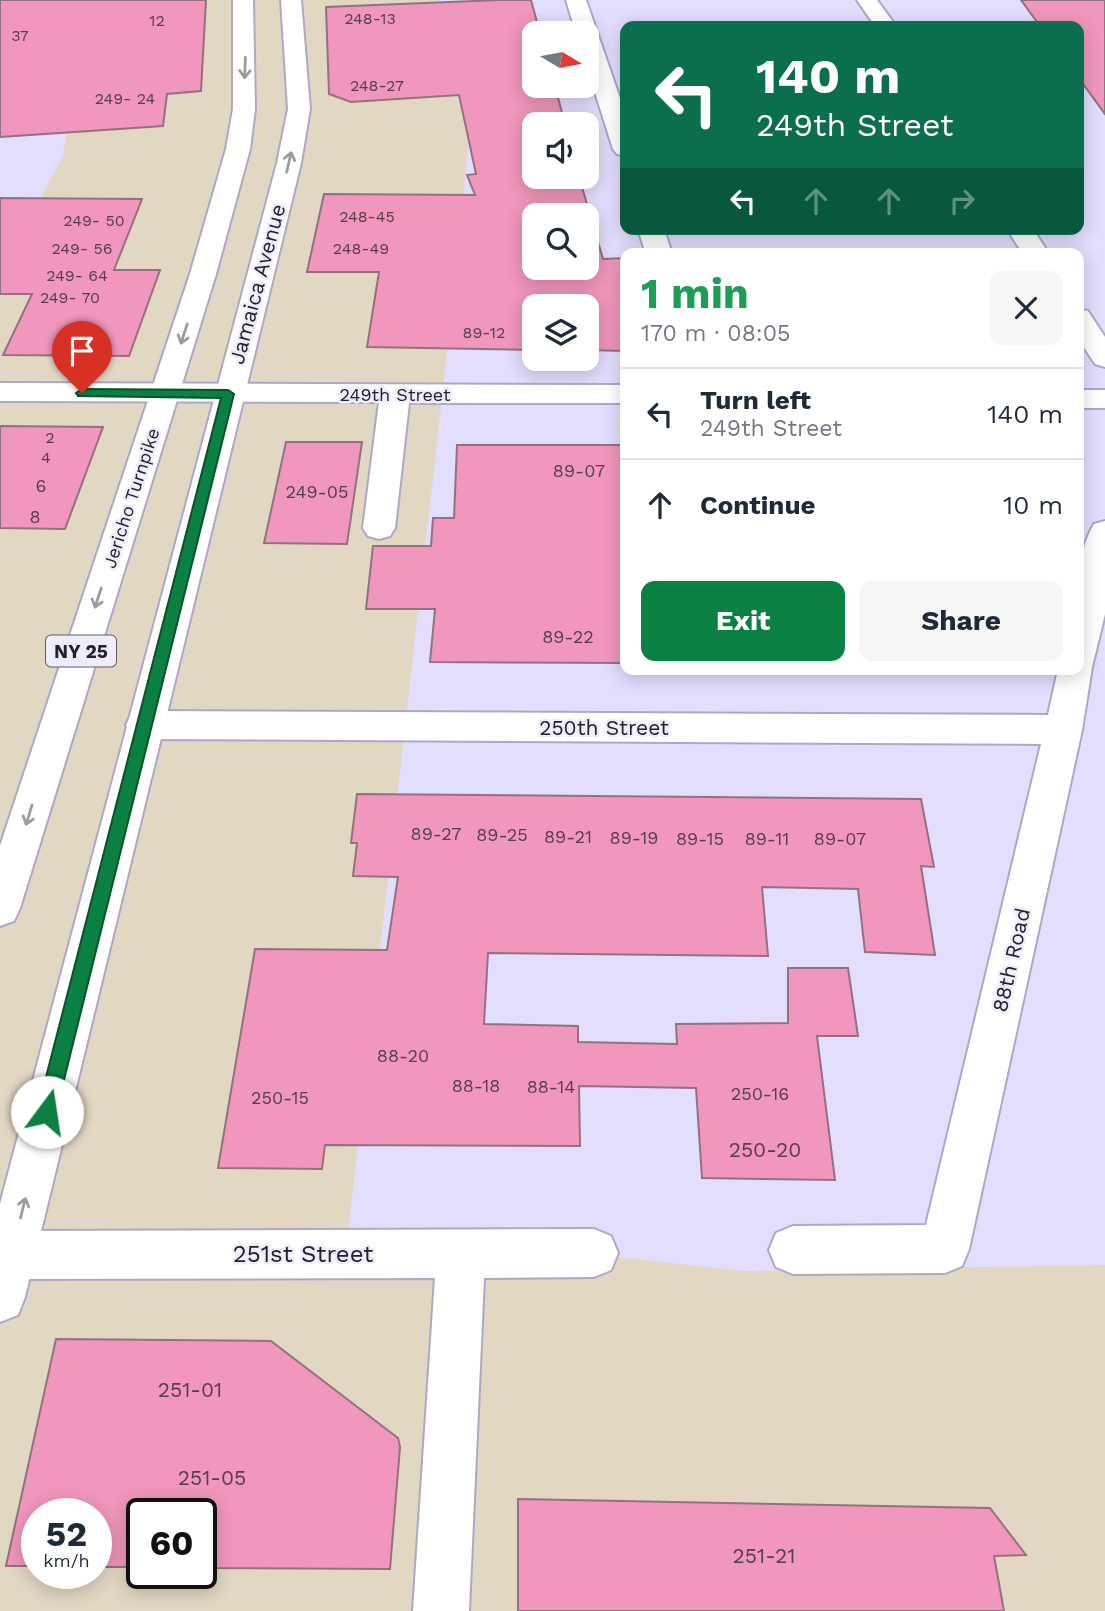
<!DOCTYPE html>
<meta charset="utf-8">
<style>
:root{--surface:#fff;--page:#f6f6f7;--text:#1f2937;--muted:#747a83;--line:#e0e1e3;--accent:#0b8043}
body{margin:0;font-family:"Work Sans",sans-serif;background:var(--page);color:var(--text);height:100vh;display:flex;flex-direction:column;font-size:26px;white-space:nowrap}
*{box-sizing:border-box;margin:0}
p{font-size:23px;color:var(--muted)}
.icon{flex:none;width:38px;height:38px;fill:none;stroke:currentColor;stroke-width:2;stroke-linecap:round;stroke-linejoin:round}
.map{position:relative;flex:1;overflow:hidden}
.drawer{position:absolute;left:620px;top:248px;width:464px;height:427px;display:flex;flex-direction:column;background:var(--surface);border-radius:14px;box-shadow:0 4px 18px #0003}
.drawer>*{flex:none}
.top-card{position:absolute;left:620px;top:21px;width:464px;height:214px;border-radius:14px;box-shadow:0 4px 18px #0003;background:#0b6e4f;color:#fff;overflow:hidden}
.needle{width:46px;rotate:100deg}
.buttons{position:absolute;left:522px;top:21px;display:grid;gap:14px}
.buttons a{display:grid;place-items:center;width:77px;height:77px;border-radius:14px;background:var(--surface);box-shadow:0 4px 18px #0003;font-size:35px}
.speed{position:absolute;left:21px;top:1498px;display:flex;gap:14px;font-size:35px;font-weight:700;text-align:center}
.speed>*{display:grid;place-content:center;width:91px;height:91px;border-radius:50%;background:var(--surface);box-shadow:0 4px 18px #0003;line-height:1}
.speed small{font-size:18px;font-weight:400}
.speed .limit{border:4px solid #111;border-radius:10px;background:#fff;color:#111}
.pin{position:absolute;display:grid;place-items:center;width:60px;height:60px;color:#fff;margin:-72px -30px;border-radius:50% 50% 50% 0;rotate:-45deg;box-shadow:0 0 7px #0007}
.pin .icon{rotate:45deg}
.me{position:absolute;width:77px;margin:-38px;rotate:14deg;stroke-linejoin:round;filter:drop-shadow(0 0 5px #0008)}
.turn{display:flex;align-items:center;gap:24px;height:147px;padding:0 21px;font-size:32px}
.turn .icon{width:91px;height:91px;stroke-width:2.5}
.turn b{display:block;font-size:49px;line-height:60px}
.lanes{display:flex;align-items:center;height:66px;padding:0 21px;background:#0003;justify-content:center;gap:35px;direction:ltr}
.lanes .off{opacity:.35}
.round{display:grid;place-items:center;flex:none;width:74px;height:74px;border-radius:14px;background:var(--page)}
.summary{display:flex;align-items:center;justify-content:space-between;height:119px;padding:0 21px}
h1{font-size:42px;font-weight:700;line-height:52px;color:#1e9e55}
.primary-button{display:flex;gap:14px;margin-top:auto;padding:14px 21px}
.primary-button a{flex:1;height:80px;border-radius:14px;background:var(--accent);color:#fff;font-size:28px;font-weight:700;line-height:80px;text-align:center}
.primary-button a+a{background:var(--page);color:var(--text)}
ul{padding:0;list-style:none}
li{display:flex;align-items:center;gap:21px;height:91px;padding:0 21px;border-top:2px solid var(--line)}
li div{flex:1}
li b{display:block;font-size:26px}
li em{font-style:normal}
.map>svg:first-child{display:block}
.commercial{fill:#e2d7c3;fill-rule:evenodd}
.building{fill:#f196bc;stroke:#93727f;stroke-width:2;fill-rule:evenodd}
.lines{fill:none;stroke-linecap:round;stroke-linejoin:round}
.minor-casing{stroke:#ada8c7;stroke-width:4}
.major-casing{stroke:#ada8c7;stroke-width:4}
.minor{fill:#fff;fill-rule:evenodd}
.major{fill:#fff;fill-rule:evenodd}
.oneway{stroke:#9c9ba0}
.route{fill:#0b8043;stroke:#07532c;stroke-width:2}
.labels{text-anchor:middle;dominant-baseline:central;stroke-width:5;stroke-linejoin:round;paint-order:stroke}
.far-number-label{font-size:16px;fill:#563e51}
.far-street-label{font-size:18px;fill:#23212d;stroke:#efedfb}
.number-label{font-size:18px;fill:#563e51}
.shield{fill:#efedfb;stroke:#605e6b;stroke-width:2}
.shield-label{font-size:19px;font-weight:bold;fill:#23212d}
.street-label{font-size:21px;fill:#23212d;stroke:#efedfb}
.near-number-label{font-size:21px;fill:#563e51}
.near-street-label{font-size:24px;fill:#23212d;stroke:#efedfb}
</style>
<div class="map">
<svg width="1105" height="1611" viewBox="0 0 1105 1611">
<rect width="100%" height="100%" fill="#e3ddfe"/>
<path class="commercial" d="M87 0H440L468 144 460 238 343 1278 526 1247 743 1271 1105 1265V1611H0V274L63 156ZM37 1514H96V1573H37ZM142 1514H201V1573H142Z"/>
<g class="building">
<polygon points="0,0 206,0 201,91 167,94 163,126 0,137"/>
<path d="M499 0H531L540 33H534V86H555L565 124H534V177H579L603 259 625 258V351L586 350V306H534V350L367 347 379 272H307L324 194 475 195 467 175 476 174 459 95 351 102 329 94 326 7ZM534 215H586V268H534Z"/>
<polygon points="1021,0 1105,0 1105,114 1078,77 1078,26 1040,26"/>
<polygon points="0,198 142,199 114,270 160,270 129,356 3,355 32,294 0,294"/>
<polygon points="0,426 103,427 65,529 0,528"/>
<polygon points="286,442 362,442 347,544 264,543"/>
<polygon points="457,445 625,445 625,663 430,662 435,609 366,609 373,546 431,546 433,518 454,518"/>
<polygon points="357,794 921,799 934,867 921,866 935,955 865,952 858,889 762,887 768,956 488,953 484,1024 578,1026 578,1042 677,1044 676,1024 788,1023 788,968 848,968 858,1036 817,1036 835,1180 702,1178 696,1088 579,1086 580,1146 325,1145 322,1169 218,1168 255,949 387,950 398,877 353,876 357,843 351,843"/>
<polygon points="56,1339 271,1341 398,1438 400,1447 390,1569 201,1568 201,1514 142,1514 142,1567 96,1567 96,1514 37,1514 37,1566 6,1566"/>
<polygon points="518,1499 990,1508 1026,1555 994,1556 1004,1611 518,1611"/>
</g>
<g class="lines">
<defs>
<g id="minor">
<polygon points="566,0 586,0 625,113 625,156 617,154 613,149 586,64 586,33 576,33"/>
<polygon points="857,0 877,0 896,26 875,26"/>
<polygon points="638,229 664,229 672,254 646,254"/>
<polygon points="1007,229 1033,229 1049,254 1023,254"/>
<polygon points="1078,309 1088,311 1105,337 1105,367 1095,364 1078,338"/>
<polygon points="0,383 625,385 625,403 409,403 395,528 390,536 379,539 368,536 363,528 379,402 0,401"/>
<rect x="1078" y="390" width="27" height="18"/>
<path d="M1105 521V614L1092 667 1082 730 969 1249 962 1266 945 1273 793 1274 776 1267 769 1250 776 1233 793 1226 926 1225 1041 744 144 739 131 735 126 725 131 715 144 711 1048 715 1058 670H1078C1078 627 1071 562 1094 524Z"/>
<polygon points="594,1229 611,1236 618,1253 611,1270 594,1277 484,1278 469,1611 413,1611 435,1278 11,1279 0,1275 0,1235 11,1231"/>
</g>
<g id="major">
<polygon points="233,0 253,0 255,109 250,149 216,274 20,908 14,921 0,926 0,846 190,274 226,149 233,109"/>
<polygon points="281,0 301,0 310,109 301,163 25,1297 18,1315 0,1322 0,1204 277,163 288,109"/>
</g>
</defs>
<use href="#minor" class="minor-casing"/>
<use href="#major" class="major-casing"/>
<use href="#minor" class="minor"/>
<use href="#major" class="major"/>
</g>
<defs><path id="oneway-shaft" d="M-6 0H5M1.5-3L5.5 0L1.5 3" fill="none" stroke-width="1.6" stroke-linecap="round" stroke-linejoin="round" transform="scale(1.75)"/></defs>
<g class="oneway">
<use href="#oneway-shaft" transform="translate(245 68) rotate(92)"/>
<use href="#oneway-shaft" transform="translate(289 162) rotate(-77)"/>
<use href="#oneway-shaft" transform="translate(184 334) rotate(108)"/>
<use href="#oneway-shaft" transform="translate(98 598) rotate(108)"/>
<use href="#oneway-shaft" transform="translate(29 815) rotate(107)"/>
<use href="#oneway-shaft" transform="translate(23 1208) rotate(-76)"/>
</g>
<polygon class="route" points="82,389 228,390 234,394 56,1112 53,1119 47,1121 40,1119 37,1112 221,398 78,396 76,393"/>
<g class="labels">
<g class="far-number-label">
<text x="370" y="18">248-13</text>
<text x="157" y="20">12</text>
<text x="20" y="35">37</text>
<text x="377" y="85">248-27</text>
<text x="125" y="98">249- 24</text>
<text x="367" y="216">248-45</text>
<text x="94" y="220">249- 50</text>
<text x="82" y="248">249- 56</text>
<text x="361" y="248">248-49</text>
<text x="77" y="275">249- 64</text>
<text x="70" y="297">249- 70</text>
<text x="484" y="332">89-12</text>
<text x="50" y="437">2</text>
<text x="46" y="457">4</text>
</g>
<g class="far-street-label">
<text x="395" y="394">249th Street</text>
<text transform="translate(131 498) rotate(-72)">Jericho Turnpike</text>
</g>
<g class="number-label">
<text x="579" y="470">89-07</text>
<text x="41" y="485">6</text>
<text x="317" y="491">249-05</text>
<text x="35" y="516">8</text>
<text x="568" y="636">89-22</text>
<text x="436" y="833">89-27</text>
<text x="502" y="834">89-25</text>
<text x="568" y="836">89-21</text>
<text x="634" y="837">89-19</text>
<text x="700" y="838">89-15</text>
<text x="767" y="838">89-11</text>
<text x="840" y="838">89-07</text>
<text x="403" y="1055">88-20</text>
<text x="476" y="1085">88-18</text>
<text x="551" y="1086">88-14</text>
<text x="760" y="1093">250-16</text>
<text x="280" y="1097">250-15</text>
</g>
<rect class="shield" x="46" y="635.5" width="70" height="31" rx="5"/>
<g class="shield-label">
<text x="81" y="651">NY 25</text>
</g>
<g class="street-label">
<text transform="translate(257 284) rotate(-75)">Jamaica Avenue</text>
<text x="604" y="727">250th Street</text>
<text transform="translate(1011 960) rotate(-77)">88th Road</text>
</g>
<g class="near-number-label">
<text x="765" y="1149">250-20</text>
<text x="190" y="1389">251-01</text>
<text x="212" y="1477">251-05</text>
<text x="764" y="1555">251-21</text>
</g>
<g class="near-street-label">
<text x="303" y="1254">251st Street</text>
</g>
</g>
</svg>
<div class="buttons">
<a><svg class="needle" viewBox="-14 -14 28 28"><path d="M0-13l5 13h-10z" fill="#e53935"/><path d="M0 13l5-13h-10z" fill="#747a83"/></svg></a>
<a><svg class="icon" aria-label="sound" viewBox="0 0 24 24"><path d="M4 9h4l5-4v14l-5-4H4zM17 9q2 3 0 6"/></svg></a>
<a><svg class="icon" aria-label="search" viewBox="0 0 24 24"><circle cx="10" cy="10" r="6"/><path d="M15 15l6 6"/></svg></a>
<a><svg class="icon" aria-label="layers" viewBox="0 0 24 24"><path d="M12 4l9 5-9 5-9-5zM3 14l9 5 9-5"/></svg></a>
</div>
<div class="speed"><div>52<small>km/h</small></div><div class="limit">60</div></div>
<div class="pin" style="left:82px;top:393px;background:#d93025"><svg class="icon" aria-label="arrive" viewBox="0 0 24 24"><path d="M6 21V4h12l-3 4 3 4H6"/></svg></div>
<svg class="me" style="left:47px;top:1112px" viewBox="-20 -20 40 40"><circle r="19" fill="#fff"/><path d="M0-13L10 11 0 6-10 11z" fill="#0b8043"/></svg>
<div class="top-card">
<div class="turn"><svg class="icon" aria-label="left" viewBox="0 0 24 24"><path d="M17 20v-9H6M10 6l-5 5 5 5"/></svg><div><b>140 m</b>249th Street</div></div>
<div class="lanes"><svg class="icon" aria-label="left" viewBox="0 0 24 24"><path d="M17 20v-9H6M10 6l-5 5 5 5"/></svg><svg class="icon off" aria-label="ahead" viewBox="0 0 24 24"><path d="M12 20V5M6 11l6-6 6 6"/></svg><svg class="icon off" aria-label="ahead" viewBox="0 0 24 24"><path d="M12 20V5M6 11l6-6 6 6"/></svg><svg class="icon off" aria-label="right" viewBox="0 0 24 24"><path d="M7 20v-9h11M14 6l5 5-5 5"/></svg></div>
</div>
<section class="drawer">
<div class="summary"><div><h1>1 min</h1><p>170 m · 08:05</p></div><a class="round"><svg class="icon" aria-label="close" viewBox="0 0 24 24"><path d="M6 6l12 12M18 6L6 18"/></svg></a></div>
<ul>
<li><svg class="icon" aria-label="left" viewBox="0 0 24 24"><path d="M17 20v-9H6M10 6l-5 5 5 5"/></svg><div><b>Turn left</b><p>249th Street</p></div><em>140 m</em></li>
<li><svg class="icon" aria-label="ahead" viewBox="0 0 24 24"><path d="M12 20V5M6 11l6-6 6 6"/></svg><div><b>Continue</b></div><em>10 m</em></li>
</ul>
<div class="primary-button"><a>Exit</a><a>Share</a></div>
</section>
</div>
